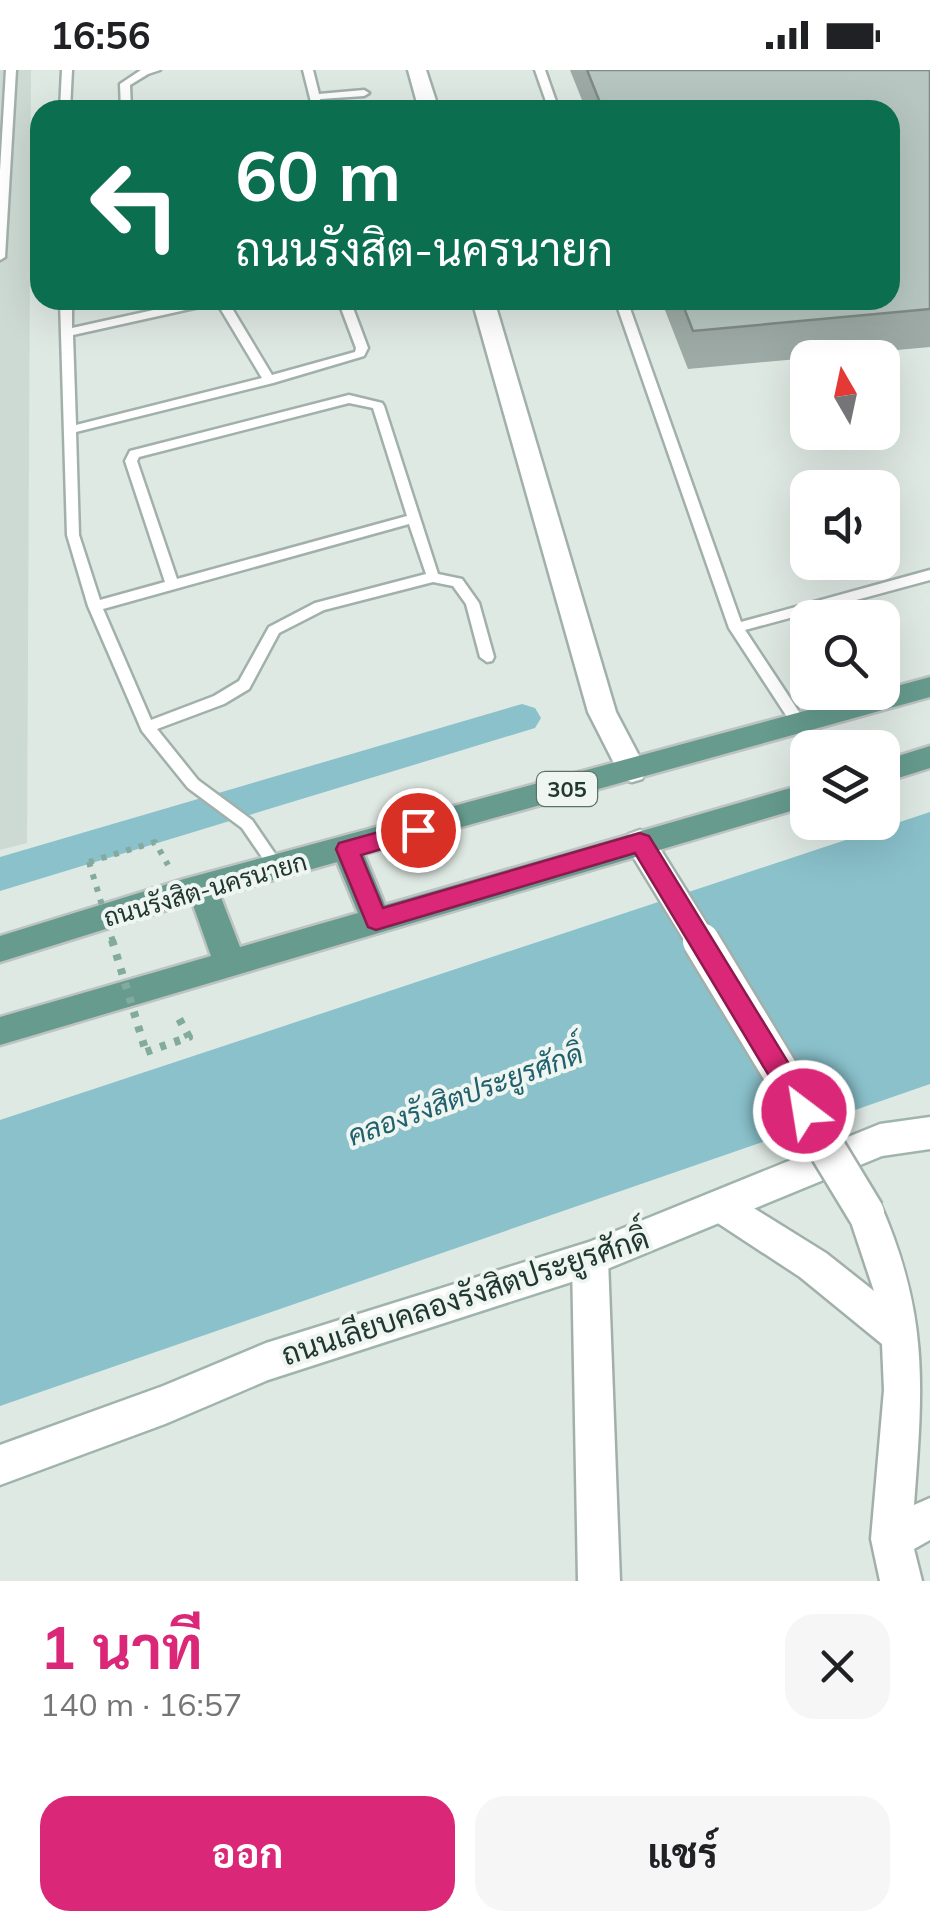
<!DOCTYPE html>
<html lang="th">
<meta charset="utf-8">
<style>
:root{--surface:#fff;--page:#f6f6f6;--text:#202124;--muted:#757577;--accent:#db2777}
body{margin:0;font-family:Mulish,Sarabun,sans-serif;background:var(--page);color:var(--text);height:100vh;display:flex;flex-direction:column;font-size:38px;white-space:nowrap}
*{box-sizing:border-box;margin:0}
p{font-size:32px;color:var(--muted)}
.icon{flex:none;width:55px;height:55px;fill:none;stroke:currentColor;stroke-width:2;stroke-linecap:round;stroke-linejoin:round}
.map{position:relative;height:1511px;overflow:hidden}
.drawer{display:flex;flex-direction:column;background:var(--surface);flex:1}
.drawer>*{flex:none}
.banner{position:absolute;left:30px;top:30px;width:870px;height:210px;border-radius:30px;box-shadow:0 10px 40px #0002;background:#0b6e4f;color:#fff;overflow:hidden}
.needle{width:65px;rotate:351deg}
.controls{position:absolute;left:790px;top:270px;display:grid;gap:20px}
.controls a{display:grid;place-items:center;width:110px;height:110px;border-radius:20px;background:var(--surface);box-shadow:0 10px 40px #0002;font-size:50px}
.pin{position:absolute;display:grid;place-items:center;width:85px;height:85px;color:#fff;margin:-42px;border:5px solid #fff;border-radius:50%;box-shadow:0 2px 10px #0007}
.me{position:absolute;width:110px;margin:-55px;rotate:329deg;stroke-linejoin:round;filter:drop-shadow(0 0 8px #0008)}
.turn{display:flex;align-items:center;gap:35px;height:210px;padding:0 40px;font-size:45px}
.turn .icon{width:130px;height:130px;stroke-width:2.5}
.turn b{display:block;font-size:70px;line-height:85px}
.round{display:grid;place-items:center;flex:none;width:105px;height:105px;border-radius:30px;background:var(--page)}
.head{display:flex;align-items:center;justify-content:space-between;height:170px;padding:0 40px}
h1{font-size:60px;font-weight:700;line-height:75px;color:var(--accent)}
.action{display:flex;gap:20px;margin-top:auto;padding:20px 40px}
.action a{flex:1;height:115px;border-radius:30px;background:var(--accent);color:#fff;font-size:40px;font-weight:700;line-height:115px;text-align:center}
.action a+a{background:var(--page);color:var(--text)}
.status{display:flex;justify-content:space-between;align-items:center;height:70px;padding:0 50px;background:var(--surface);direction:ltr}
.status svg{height:28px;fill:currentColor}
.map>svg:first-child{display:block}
.built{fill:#cdd9d3}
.water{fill:#8ac1cb}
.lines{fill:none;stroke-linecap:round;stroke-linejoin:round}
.canal{fill:#8ac1cb;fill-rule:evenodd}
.lane-casing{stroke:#a2b0ab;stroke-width:5}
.street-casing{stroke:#a2b0ab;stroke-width:5}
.secondary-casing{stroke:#9fb4ac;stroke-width:5}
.primary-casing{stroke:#bcc3c1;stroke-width:5}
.path-far1{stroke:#82aa9d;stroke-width:6;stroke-dasharray:5 8;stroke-linecap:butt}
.path{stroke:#82aa9d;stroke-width:8;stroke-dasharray:6 9;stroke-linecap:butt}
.lane{fill:#fff;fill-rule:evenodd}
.street{fill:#fff;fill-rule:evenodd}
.secondary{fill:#fff;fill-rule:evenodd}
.primary{fill:#669b8e;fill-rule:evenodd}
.street-bridge-casing{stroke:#a2b0ab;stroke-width:41;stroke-linecap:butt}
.path-bridge-far1{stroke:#82aa9d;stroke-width:6;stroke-dasharray:5 8;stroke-linecap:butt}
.path-bridge{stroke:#82aa9d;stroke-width:8;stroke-dasharray:6 9;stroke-linecap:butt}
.street-bridge{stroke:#fff;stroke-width:36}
.wall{fill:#9daaa5}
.building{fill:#b7c6c0;stroke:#808b86;stroke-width:2.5}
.route{fill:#db2777;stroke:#8e194d;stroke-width:2.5}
.labels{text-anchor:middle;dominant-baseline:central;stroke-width:8;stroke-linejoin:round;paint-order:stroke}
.shield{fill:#eff6f2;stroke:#5f706b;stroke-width:2.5}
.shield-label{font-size:22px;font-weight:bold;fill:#213731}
.street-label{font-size:25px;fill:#213731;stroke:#eff6f2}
.water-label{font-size:28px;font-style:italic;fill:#21616e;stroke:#eff6f2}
.near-street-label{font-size:30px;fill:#213731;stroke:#eff6f2}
</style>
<div class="status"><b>16:56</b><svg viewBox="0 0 49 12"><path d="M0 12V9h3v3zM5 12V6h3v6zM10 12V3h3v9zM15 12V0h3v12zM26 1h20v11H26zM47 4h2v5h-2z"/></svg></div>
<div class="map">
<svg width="930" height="1511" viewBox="0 0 930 1511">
<rect width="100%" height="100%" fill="#dfe9e4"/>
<polygon class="built" points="0,0 31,0 27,773 0,780"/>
<polygon class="water" points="930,742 930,1014 0,1336 0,1050"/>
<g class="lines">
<polygon class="canal" points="522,634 535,638 541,648 535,658 0,821 0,787"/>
<defs>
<g id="lane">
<polygon points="6,0 16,0 5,187 0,190 0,101"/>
<polygon points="62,0 72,0 70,40 60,40"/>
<polygon points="141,0 160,0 148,4 130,15 131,40 121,40 120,14"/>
<polygon points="303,0 313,0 319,24 364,20 369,23 364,26 320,29 323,40 313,40"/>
<polygon points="535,0 545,0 559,40 549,40"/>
<path d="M60 230H72V258L199 230H227L272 305 355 282 356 278 338 230H350L368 278 364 286 273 313 76 362 79 465 100 530 165 512 125 391 130 381 349 325 382 333 384 336 438 504 462 509 479 533 494 587 492 591 487 592 480 587 466 534 453 516 433 512 324 540 279 563 249 619 224 634 157 659 198 710 252 750 282 794 285 798 282 802H272L242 758 188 718 142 661 88 536 67 465ZM217 233 262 308 76 355 73 265ZM349 333 373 338 407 446 177 509 137 391 139 387ZM409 454 426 504 315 533 269 557 239 611 214 626 151 650 103 539Z"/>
<polygon points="615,230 627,230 741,552 930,500 930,510 745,560 805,651 807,655 805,659 795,659 729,558"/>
</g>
<g id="street">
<polygon points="408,0 426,0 439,40 419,40"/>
<polygon points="472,230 494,230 616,642 647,701 642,709 632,712 622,709 588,642"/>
<polygon points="640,760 651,764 712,862 717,871 712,880 701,884 690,880 629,780 625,772 629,764"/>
<path d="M723 1119 826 1183 874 1221 848 1143 853 1131 866 1126 879 1131C929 1244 923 1315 914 1435L930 1428V1470L914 1479 922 1511H880L871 1469 884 1320 882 1274 800 1207 710 1148 705 1136 710 1124Z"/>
<polygon points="590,1172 603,1177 608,1189 620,1511 578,1511 572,1189 577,1177"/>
</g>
<polygon id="secondary" points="930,1047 930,1079 882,1086 590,1206 268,1310 165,1354 0,1415 0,1375 163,1316 266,1273 589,1172 880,1054"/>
<g id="primary">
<path d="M930 607V627L364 784 385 835 808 713V736L0 975V947L211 886 192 832 0 892V866L184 809ZM337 792 358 843 240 877 220 825Z"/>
<polygon points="930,676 930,698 882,713 882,691"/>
</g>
</defs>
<use href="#lane" class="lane-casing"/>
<use href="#street" class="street-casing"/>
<use href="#secondary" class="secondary-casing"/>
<use href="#primary" class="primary-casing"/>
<polyline class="path-far1" points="89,792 155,772 168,795"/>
<polyline class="path" points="146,982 189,967 176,943"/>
<use href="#lane" class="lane"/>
<use href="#street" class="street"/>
<use href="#secondary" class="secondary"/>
<use href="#primary" class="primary"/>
<defs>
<polyline id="street-bridge" points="701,871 866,1143"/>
</defs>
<use href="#street-bridge" class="street-bridge-casing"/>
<polyline class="path-bridge-far1" points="89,792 113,872"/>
<polyline class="path-bridge" points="112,870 146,982"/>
<use href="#street-bridge" class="street-bridge"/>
</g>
<polygon class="wall" points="570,0 930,0 930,277 688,299 661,230 890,230 890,40 586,40"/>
<polygon class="building" points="587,0 930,0 930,239 693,261 681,230 890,230 890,40 603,40"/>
<polygon class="route" points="418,751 426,753 430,760 426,766 361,785 383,838 640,763 649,766 813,1033 817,1041 813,1049 804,1053 795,1049 635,783 376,860 368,857 336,779 339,773"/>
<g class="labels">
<rect class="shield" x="537" y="702" width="60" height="34" rx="8"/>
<g class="shield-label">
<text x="567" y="719">305</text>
</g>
<g class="street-label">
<text transform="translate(205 819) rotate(-16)">ถนนรังสิต-นครนายก</text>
</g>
<g class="water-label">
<text transform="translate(465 1024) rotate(-20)">คลองรังสิตประยูรศักดิ์</text>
</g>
<g class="near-street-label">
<text transform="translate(465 1226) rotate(-18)">ถนนเลียบคลองรังสิตประยูรศักดิ์</text>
</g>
</g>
</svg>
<div class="controls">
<a><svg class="needle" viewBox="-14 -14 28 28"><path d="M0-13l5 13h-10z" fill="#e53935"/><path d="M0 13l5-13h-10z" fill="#757577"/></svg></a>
<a><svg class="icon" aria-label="sound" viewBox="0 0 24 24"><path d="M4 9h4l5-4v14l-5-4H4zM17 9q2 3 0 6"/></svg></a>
<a><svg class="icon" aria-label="search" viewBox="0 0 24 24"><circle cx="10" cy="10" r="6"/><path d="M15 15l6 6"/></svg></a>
<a><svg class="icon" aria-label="layers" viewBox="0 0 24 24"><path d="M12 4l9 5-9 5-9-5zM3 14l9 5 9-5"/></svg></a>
</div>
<div class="pin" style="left:418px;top:760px;background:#d93025"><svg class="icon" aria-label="arrive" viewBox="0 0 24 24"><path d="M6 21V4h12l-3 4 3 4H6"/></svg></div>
<svg class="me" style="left:804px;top:1041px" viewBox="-20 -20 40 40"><circle r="17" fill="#db2777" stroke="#fff" stroke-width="3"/><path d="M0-11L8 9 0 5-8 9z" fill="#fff"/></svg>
<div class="banner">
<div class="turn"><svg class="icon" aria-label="left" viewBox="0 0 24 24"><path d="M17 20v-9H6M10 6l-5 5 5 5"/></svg><div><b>60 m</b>ถนนรังสิต-นครนายก</div></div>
</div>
</div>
<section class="drawer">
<div class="head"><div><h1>1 นาที</h1><p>140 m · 16:57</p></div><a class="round"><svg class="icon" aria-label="close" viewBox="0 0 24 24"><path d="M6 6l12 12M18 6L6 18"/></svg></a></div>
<div class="action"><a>ออก</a><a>แชร์</a></div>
</section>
